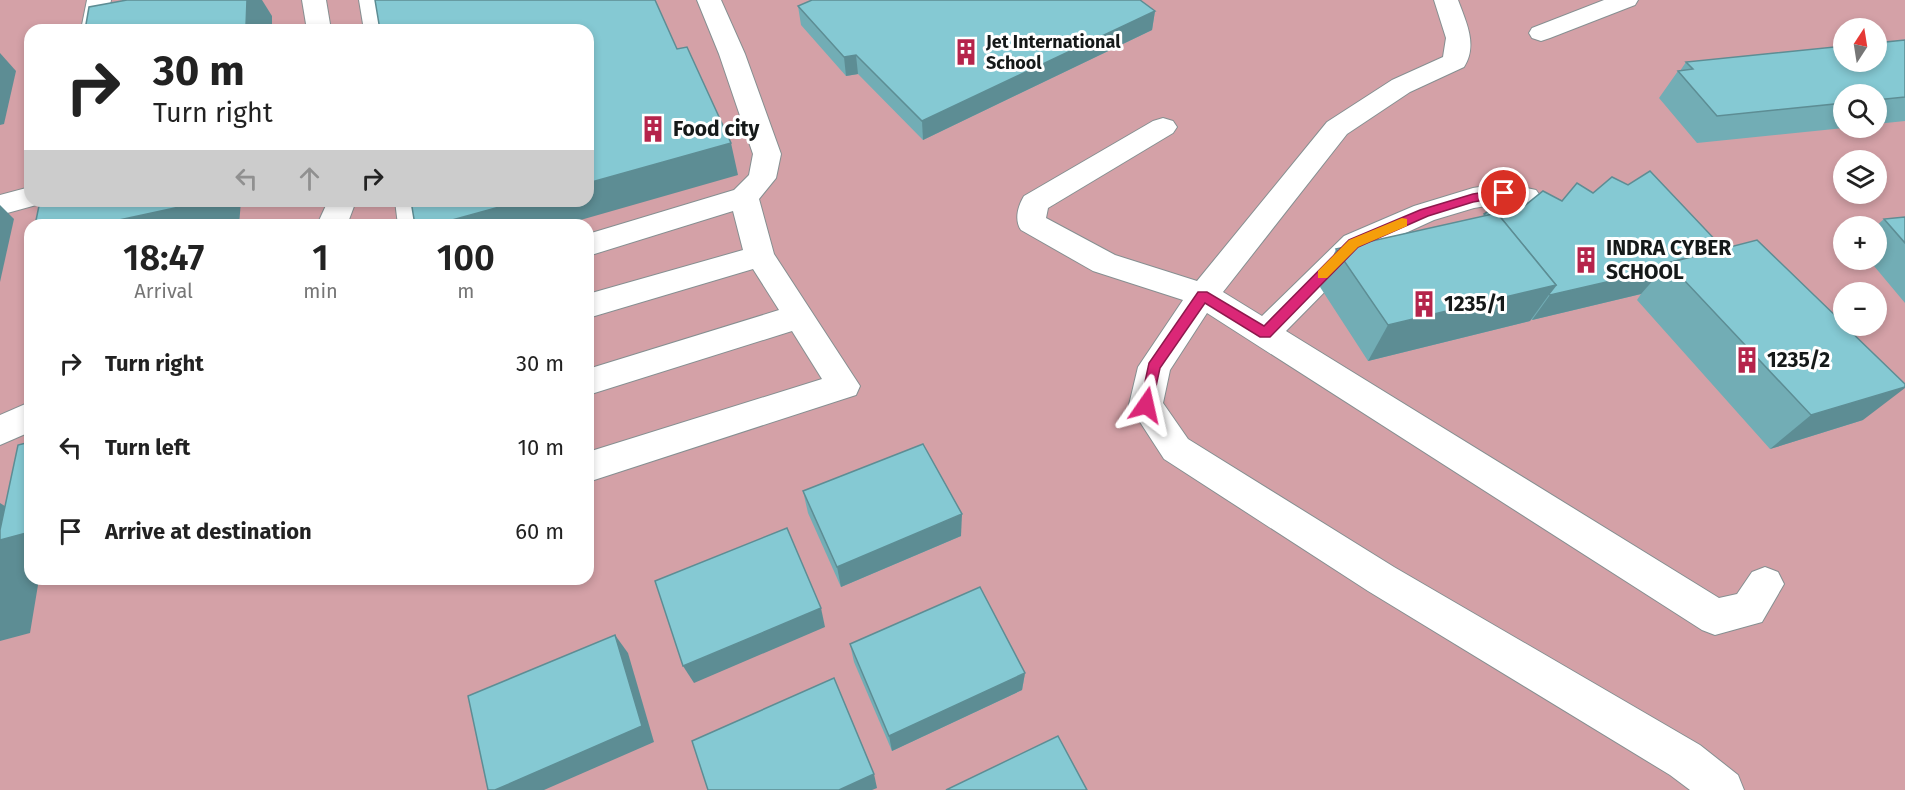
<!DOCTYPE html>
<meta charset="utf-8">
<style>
:root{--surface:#fff;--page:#f2f2f2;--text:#222;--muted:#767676}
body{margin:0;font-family:"Fira Sans",sans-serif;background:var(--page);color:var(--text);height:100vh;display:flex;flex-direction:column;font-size:22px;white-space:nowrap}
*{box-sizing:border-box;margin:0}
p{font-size:20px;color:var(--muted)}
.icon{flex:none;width:33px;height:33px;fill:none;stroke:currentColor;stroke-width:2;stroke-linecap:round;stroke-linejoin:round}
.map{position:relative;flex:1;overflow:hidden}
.details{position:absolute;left:24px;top:219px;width:570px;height:366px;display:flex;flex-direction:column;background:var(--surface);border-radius:18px;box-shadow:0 3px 9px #0003}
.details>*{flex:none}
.hud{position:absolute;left:24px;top:24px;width:570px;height:183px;border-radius:18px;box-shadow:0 3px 9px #0003;background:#fff;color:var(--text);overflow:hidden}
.needle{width:39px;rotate:12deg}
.tools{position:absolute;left:1833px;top:18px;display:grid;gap:12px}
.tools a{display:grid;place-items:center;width:54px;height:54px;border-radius:50%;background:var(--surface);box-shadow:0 3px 9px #0003;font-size:30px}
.pin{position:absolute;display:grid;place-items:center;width:51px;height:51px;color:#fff;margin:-26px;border:3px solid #fff;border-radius:50%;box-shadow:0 2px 6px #0007}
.me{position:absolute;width:66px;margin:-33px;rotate:11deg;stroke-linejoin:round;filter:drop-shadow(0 0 4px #0008)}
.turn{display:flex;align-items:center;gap:21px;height:126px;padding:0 30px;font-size:27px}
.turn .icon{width:78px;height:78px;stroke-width:2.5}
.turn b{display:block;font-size:42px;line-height:51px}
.lanes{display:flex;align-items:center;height:57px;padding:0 30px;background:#0003;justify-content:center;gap:30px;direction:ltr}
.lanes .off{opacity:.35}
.eta{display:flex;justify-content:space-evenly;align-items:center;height:102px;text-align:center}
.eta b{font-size:36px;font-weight:600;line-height:42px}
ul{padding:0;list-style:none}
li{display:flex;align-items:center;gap:18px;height:84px;padding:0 30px}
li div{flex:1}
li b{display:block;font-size:22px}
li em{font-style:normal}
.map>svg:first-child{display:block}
.green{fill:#d4a1a7;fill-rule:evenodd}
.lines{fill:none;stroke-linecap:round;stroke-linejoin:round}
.minor-casing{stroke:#868f91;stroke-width:2}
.minor{fill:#fff;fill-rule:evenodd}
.wall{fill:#72adb5}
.shaded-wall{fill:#5d8d94}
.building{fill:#85c9d3;stroke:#5d8d94;stroke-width:1.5}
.route{fill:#db2777;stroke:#8e194d;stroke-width:1.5}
.slow{fill:#f59e0b}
.labels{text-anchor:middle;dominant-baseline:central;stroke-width:6;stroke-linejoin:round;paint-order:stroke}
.far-poi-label{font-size:18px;font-weight:bold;fill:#151919;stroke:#fff;text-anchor:start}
.poi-label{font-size:21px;font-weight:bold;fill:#151919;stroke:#fff;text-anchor:start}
</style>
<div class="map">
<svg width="1905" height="790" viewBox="0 0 1905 790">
<rect width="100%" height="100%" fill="#dae4e5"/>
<path class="green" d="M0 0H1905V790H0ZM1844 28H1876V62H1844ZM30 30H588V201H30ZM1844 94H1876V128H1844ZM1844 160H1876V194H1844ZM30 225H588V579H30ZM1844 226H1876V260H1844ZM1844 292H1876V326H1844Z"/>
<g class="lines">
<defs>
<g id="minor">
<polygon points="87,0 111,0 105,30 81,30"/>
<polygon points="302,0 326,0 331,30 307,30"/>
<polygon points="359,0 383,0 388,30 364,30"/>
<polygon points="697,0 721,0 745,54 781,154 776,178 759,199 774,254 860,386 856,395 588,482 588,452 822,379 792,331 588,395 588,369 779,310 753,269 588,318 588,294 743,250 733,211 588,256 588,234 734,190 749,175 753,154 719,54"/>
<path d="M1434 0H1458C1466 22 1478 45 1464 67L1410 92 1347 134 1223 292 1262 316 1344 236 1414 206 1473 188 1504 183 1536 190 1549 208 1545 215C1531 219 1526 216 1517 205L1504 203 1474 208 1434 220 1364 252 1286 331 1719 598 1737 594 1752 572 1765 567 1778 572 1784 584 1762 622 1715 635 1702 630 1207 313 1170 370 1163 403 1188 439 1394 567 1700 745 1738 775 1744 790H1690L1670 775 1368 591 1164 459 1129 405 1138 367 1183 300 1093 271 1021 230C1014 220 1018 206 1024 196L1153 121 1163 118 1173 121 1177 127 1173 133 1048 208 1046 218 1115 255 1197 281 1327 122 1392 80 1443 57 1446 38Z"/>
<polygon points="1604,0 1638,0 1635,5 1550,38 1541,41 1532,38 1529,33 1532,28"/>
<polygon points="30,187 30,201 42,201 40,204 0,215 0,195"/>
<polygon points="328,201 356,201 347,225 317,225"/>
<polygon points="395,201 423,201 428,225 398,225"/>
<polygon points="30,402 30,432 0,445 0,415"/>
</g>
</defs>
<use href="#minor" class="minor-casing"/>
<use href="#minor" class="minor"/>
</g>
<g class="wall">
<polygon points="798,6 1155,11 1152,30 923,140 858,74 846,76 801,25"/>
<polygon points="1905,40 1905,121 1876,124 1876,94 1844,94 1844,128 1697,143 1659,98 1678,71 1680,71 1686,62"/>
<polygon points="1577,183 1863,420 1770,449 1637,300 1641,294 1532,320 1531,319 1530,321 1368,361 1320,287 1336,249 1483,216 1484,214 1523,207 1562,201"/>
<polygon points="1905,217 1905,303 1869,260 1876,260 1876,226 1884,219"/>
<polygon points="803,491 961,536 841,587 808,513"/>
<polygon points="850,644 1025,673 1022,690 892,751 854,662"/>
</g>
<g class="shaded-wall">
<polygon points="247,0 262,0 272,16 272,30 225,30"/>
<polygon points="1155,11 1152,30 923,140 922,121"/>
<polygon points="0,53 16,71 4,124 0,125"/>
<polygon points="856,55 858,74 846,76 844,57"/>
<polygon points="731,143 738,175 563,225 434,225 521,201 588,201 588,183"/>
<polygon points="207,201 241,201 239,225 96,225"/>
<polygon points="0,205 14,219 0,282"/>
<polygon points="1663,269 1641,294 1532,320 1550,295"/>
<polygon points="1556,285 1530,321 1368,361 1388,325"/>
<polygon points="1905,387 1905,388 1863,420 1770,449 1811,415"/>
<polygon points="0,503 30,522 30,579 39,579 30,633 0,641"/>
<polygon points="962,514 961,536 841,587 837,567"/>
<polygon points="821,608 825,627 694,683 683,666"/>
<polygon points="615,635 628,653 654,742 544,790 495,790"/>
<polygon points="1025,673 1022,690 892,751 889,736"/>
<polygon points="874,774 877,788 872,790 839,790"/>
</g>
<g class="building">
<polygon points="127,0 247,0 246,26 225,30 85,30 89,7"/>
<polygon points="375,0 655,0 677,49 687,47 731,143 588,183 588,30 380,30"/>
<polygon points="812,0 1140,0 1155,11 922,121 856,55 844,57 798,6"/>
<polygon points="1905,40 1905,97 1876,100 1876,94 1844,94 1844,103 1717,116 1678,71 1693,69 1686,62 1844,46 1844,62 1876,62 1876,43"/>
<polygon points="1650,171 1723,248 1668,263 1663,269 1550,295 1549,294 1556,285 1497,213 1486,216 1484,214 1510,198 1523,207 1543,191 1562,201 1577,183 1593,193 1612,177 1628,185"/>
<polygon points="40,201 207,201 96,225 35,225"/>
<polygon points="411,201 521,201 434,225 415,225"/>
<polygon points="1497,213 1556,285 1388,325 1336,249"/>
<polygon points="1905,217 1905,243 1884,219"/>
<polygon points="1757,240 1844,324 1844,326 1845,326 1905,384 1905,387 1811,415 1668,263"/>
<polygon points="30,442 30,532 0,540 0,530 18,445"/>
<polygon points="923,444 962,514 837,567 803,491"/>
<polygon points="787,528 821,608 683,666 655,581"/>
<polygon points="980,587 1025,673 889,736 850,644"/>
<polygon points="615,635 642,726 495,790 488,790 468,696"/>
<polygon points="834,678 874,774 839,790 708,790 692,741"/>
<polygon points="1058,736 1087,790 946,790"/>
</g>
<polygon class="route" points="1504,189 1510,193 1508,196 1473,202 1428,216 1358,247 1270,337 1260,337 1205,303 1160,368 1151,409 1142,409 1140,405 1149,363 1198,292 1207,292 1264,326 1349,240 1420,210 1473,194"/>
<polygon class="slow" points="1402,218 1407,219 1407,226 1358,247 1327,278 1318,278 1318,271 1349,240"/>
<defs>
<symbol id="building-bare" viewBox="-9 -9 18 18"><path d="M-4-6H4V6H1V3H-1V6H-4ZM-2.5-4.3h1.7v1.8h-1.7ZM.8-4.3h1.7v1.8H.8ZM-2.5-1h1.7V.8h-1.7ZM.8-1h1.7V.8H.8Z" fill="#b5244b" stroke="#fff" stroke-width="2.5" paint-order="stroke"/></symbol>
</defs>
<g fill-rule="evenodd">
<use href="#building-bare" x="947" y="33" width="38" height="38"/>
<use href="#building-bare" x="634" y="110" width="38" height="38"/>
<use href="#building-bare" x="1567" y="241" width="38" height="38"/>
<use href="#building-bare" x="1405" y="285" width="38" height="38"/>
<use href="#building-bare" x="1728" y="341" width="38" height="38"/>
</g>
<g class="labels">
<g class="far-poi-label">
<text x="986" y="42">Jet International<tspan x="986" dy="21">School</tspan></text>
</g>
<g class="poi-label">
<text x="673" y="129">Food city</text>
<text x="1606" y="248">INDRA CYBER<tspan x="1606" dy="24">SCHOOL</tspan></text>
<text x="1444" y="304">1235/1</text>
<text x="1767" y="360">1235/2</text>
</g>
</g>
</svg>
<div class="tools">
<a><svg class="needle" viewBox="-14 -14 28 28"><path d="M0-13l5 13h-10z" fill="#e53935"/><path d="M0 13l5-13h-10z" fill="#767676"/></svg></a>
<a><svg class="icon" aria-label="search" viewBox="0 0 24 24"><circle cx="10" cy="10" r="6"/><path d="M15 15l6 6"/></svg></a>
<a><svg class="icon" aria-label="layers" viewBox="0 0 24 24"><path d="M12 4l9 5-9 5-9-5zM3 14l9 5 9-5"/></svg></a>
<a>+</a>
<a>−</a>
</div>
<div class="pin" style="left:1504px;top:193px;background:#d93025"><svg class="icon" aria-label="arrive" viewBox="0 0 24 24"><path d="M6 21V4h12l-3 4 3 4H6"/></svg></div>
<svg class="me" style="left:1146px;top:405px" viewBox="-20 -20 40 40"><path d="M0-17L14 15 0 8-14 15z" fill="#db2777" stroke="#fff" stroke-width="4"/></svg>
<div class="hud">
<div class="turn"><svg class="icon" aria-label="right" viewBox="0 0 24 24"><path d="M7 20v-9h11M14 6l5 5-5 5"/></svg><div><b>30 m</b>Turn right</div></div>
<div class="lanes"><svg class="icon off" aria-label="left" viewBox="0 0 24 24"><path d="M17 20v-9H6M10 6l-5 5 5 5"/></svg><svg class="icon off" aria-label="ahead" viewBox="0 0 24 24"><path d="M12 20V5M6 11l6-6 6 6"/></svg><svg class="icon" aria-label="right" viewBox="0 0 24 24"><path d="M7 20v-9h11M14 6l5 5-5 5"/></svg></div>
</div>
<section class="details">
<div class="eta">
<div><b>18:47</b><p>Arrival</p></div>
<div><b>1</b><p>min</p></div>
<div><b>100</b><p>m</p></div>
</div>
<ul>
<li><svg class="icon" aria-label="right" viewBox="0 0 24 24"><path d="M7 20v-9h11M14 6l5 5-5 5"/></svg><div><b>Turn right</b></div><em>30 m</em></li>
<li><svg class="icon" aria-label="left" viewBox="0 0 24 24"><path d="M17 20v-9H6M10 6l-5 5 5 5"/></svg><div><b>Turn left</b></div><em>10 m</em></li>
<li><svg class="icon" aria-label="arrive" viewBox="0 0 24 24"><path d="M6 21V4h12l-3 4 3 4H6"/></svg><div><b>Arrive at destination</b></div><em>60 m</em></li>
</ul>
</section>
</div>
